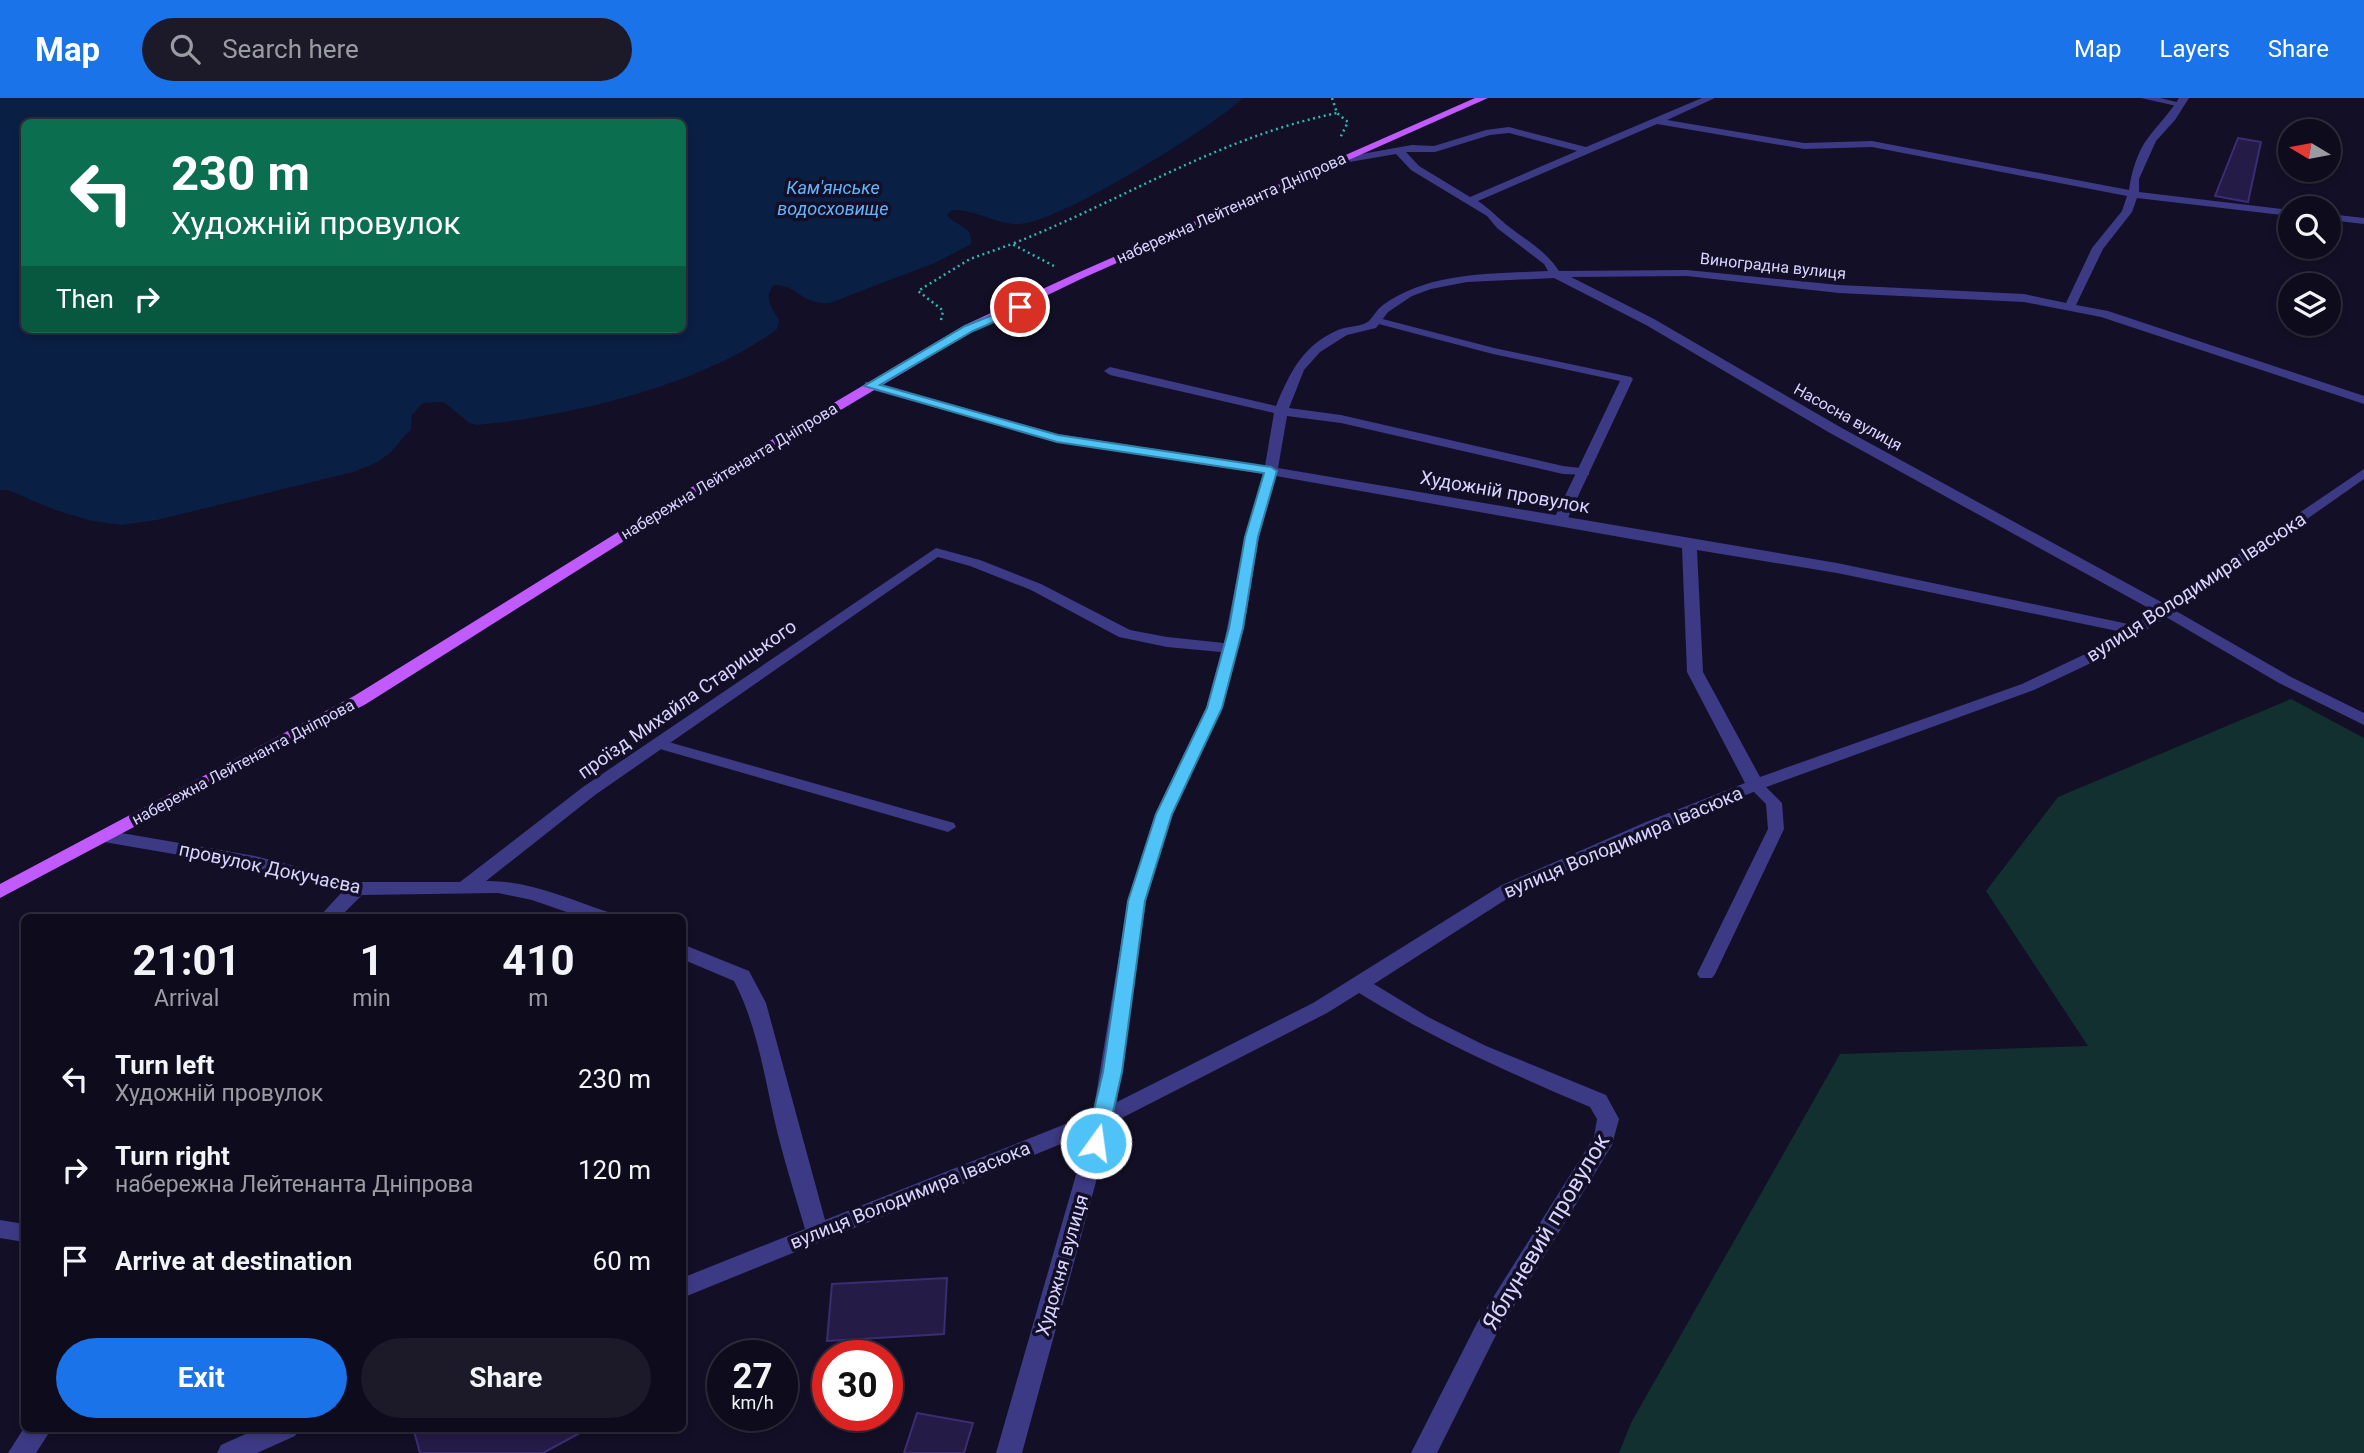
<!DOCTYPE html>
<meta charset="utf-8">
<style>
:root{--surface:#0e0b1c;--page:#1c1929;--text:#f1f3f6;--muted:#9b9ba3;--line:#2e2b3b;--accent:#1a73e8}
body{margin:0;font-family:Roboto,sans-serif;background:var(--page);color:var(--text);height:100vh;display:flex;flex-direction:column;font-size:26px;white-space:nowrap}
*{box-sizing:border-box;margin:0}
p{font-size:23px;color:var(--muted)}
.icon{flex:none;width:38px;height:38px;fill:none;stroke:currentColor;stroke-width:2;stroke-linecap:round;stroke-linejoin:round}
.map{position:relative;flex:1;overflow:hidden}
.panel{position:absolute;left:21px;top:816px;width:665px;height:518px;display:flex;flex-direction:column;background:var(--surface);border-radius:10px;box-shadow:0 4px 10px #0003,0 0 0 2px var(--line)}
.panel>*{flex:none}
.hud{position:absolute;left:21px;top:21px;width:665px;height:214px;border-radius:10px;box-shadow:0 4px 10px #0003,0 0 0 2px var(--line);background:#0b6e4f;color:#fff;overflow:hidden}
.needle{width:46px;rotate:280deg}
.controls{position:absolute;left:2278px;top:21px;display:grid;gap:14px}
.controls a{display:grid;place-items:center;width:63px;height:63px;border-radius:50%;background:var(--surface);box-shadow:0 4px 10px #0003,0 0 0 2px var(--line);font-size:35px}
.speed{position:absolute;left:707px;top:1242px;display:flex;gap:14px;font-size:35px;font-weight:700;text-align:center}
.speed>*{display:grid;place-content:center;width:91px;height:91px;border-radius:50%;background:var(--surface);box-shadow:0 4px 10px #0003,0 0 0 2px var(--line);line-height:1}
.speed small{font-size:18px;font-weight:400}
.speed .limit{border:10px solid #d22;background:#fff;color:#111}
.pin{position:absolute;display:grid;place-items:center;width:60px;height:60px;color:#fff;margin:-30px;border:4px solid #fff;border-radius:50%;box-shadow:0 2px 7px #0007}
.me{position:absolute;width:77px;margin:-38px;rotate:14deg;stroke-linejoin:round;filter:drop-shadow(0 0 5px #0008)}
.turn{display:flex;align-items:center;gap:24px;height:147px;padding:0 35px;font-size:32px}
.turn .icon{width:91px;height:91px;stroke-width:2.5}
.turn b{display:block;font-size:49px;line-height:60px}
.then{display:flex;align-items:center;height:66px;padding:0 35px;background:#0003;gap:14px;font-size:26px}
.eta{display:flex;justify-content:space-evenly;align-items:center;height:119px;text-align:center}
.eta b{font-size:42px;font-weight:700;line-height:49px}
.primary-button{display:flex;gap:14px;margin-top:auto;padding:14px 35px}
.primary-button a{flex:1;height:80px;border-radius:42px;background:var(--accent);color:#fff;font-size:28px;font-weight:700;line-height:80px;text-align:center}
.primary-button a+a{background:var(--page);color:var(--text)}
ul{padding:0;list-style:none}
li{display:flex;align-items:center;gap:21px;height:91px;padding:0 35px}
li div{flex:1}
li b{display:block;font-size:26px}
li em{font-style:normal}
header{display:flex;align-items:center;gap:42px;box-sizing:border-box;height:98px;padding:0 35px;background:var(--accent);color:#fff}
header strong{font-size:33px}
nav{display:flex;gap:38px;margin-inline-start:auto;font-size:24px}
.search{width:490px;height:63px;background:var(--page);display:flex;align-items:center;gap:18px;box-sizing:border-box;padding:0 24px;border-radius:38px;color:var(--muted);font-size:26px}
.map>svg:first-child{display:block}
.green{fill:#12302f}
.water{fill:#0a1f44;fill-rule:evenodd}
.building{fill:#241b47;stroke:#3b2d73;stroke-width:2}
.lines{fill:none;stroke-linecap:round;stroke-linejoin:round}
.path{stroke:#2fb8b0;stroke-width:2.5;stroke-dasharray:2 3.5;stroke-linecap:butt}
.lane{fill:#3d3a85;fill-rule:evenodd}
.street{fill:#3d3a85;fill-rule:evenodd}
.primary{fill:#c25bff;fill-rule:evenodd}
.route{fill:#4fc3f7;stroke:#337fa1;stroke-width:2}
.labels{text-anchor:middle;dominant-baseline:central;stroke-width:7;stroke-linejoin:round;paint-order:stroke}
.far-street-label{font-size:16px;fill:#d9d4ff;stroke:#130f26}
.far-water-label{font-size:18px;font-style:italic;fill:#62b6ff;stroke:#130f26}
.street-label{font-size:19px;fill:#d9d4ff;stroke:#130f26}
.near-street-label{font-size:23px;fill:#d9d4ff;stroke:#130f26}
</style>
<header>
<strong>Map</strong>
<div class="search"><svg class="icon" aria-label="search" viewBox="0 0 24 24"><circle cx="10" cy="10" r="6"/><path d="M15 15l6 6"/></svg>Search here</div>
<nav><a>Map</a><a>Layers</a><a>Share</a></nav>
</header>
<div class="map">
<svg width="2364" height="1355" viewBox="0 0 2364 1355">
<rect width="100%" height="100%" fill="#130f26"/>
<polygon class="green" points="2291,601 2364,640 2364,1355 1619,1355 1631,1325 1840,956 2088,948 1986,793 2058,699"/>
<path class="water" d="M0 0H1243C1212 30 1060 124 1020 126 996 127 976 111 952 112L947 117C955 128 974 128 971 146L937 164 830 205C801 207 798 187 774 187 763 198 772 211 779 222L777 231C706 286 565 320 476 327L468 324 444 304 423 305 412 317 411 331 391 354 378 364 353 374 157 422 122 427 92 423 55 412 8 392H0ZM24 24H682V231H24Z"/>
<g class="building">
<polygon points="2238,40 2261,44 2248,104 2215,98"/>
<polygon points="947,1180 944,1236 827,1243 832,1186"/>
<polygon points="917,1315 973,1325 964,1355 904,1355"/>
<polygon points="413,1330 589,1330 543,1355 420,1355"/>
</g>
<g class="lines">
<g class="path">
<polyline points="1332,0 1337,15 1348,24 1340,40"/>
<path d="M1054 168 1012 146C1124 102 1217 40 1337 15"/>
<polyline points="941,222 943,213 940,210 918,193 970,161 1012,146"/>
</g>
<g class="lane">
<polygon points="2141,0 2160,0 2185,6 2181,9"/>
<polygon points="1375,219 1494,250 1631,279 1633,281 1565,426 1560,427 1553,423 1620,283 1493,256 1371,224 1371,220"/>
<polygon points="658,641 954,725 956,729 948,734 653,649 650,646 653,643"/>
<polygon points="1755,682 1761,684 1782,705 1784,731 1715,876 1712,880 1700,880 1697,876 1768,731 1766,706 1747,687"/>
</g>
<g class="street">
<path d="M1702 0H1715L1667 22 1804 45 1872 43 2129 92C2131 76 2137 54 2148 40 2158 26 2170 15 2179 0H2189L2175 22 2156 43 2139 81V94L2291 112V118L2137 100 2132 114 2103 151 2076 207 2108 213 2364 298V306L2101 219 2024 204 1839 195 1687 178 1571 179 1654 221 1840 329 2165 506 2364 371V381L2176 513 2291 579 2364 615V627L2279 585 2166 519 2110 556 2034 592 1761 691 1658 732 1516 795 1374 886 1428 919 1486 948 1606 997 1619 1021 1612 1047 1495 1239 1437 1355H1411L1477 1225 1594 1039 1597 1021 1590 1009C1510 975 1433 941 1359 895L1327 915 1112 1025 1022 1355H996L1088 1035 682 1200V1180L805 1131C796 1100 786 1069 778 1037 765 985 759 931 734 883L682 861V846L749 873 766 905 825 1122 1093 1015 1128 803 1155 716 1206 610 1221 554 1167 549 1119 539 1031 492 970 468 938 459 595 697 486 783C528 782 569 801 608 814L611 819H581L532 802 498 795 362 797 340 819H319L343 793 255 770 104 744 95 738 104 732 255 758 357 784H460L583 689 936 450 980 462 1041 486 1130 532 1167 539 1224 545 1245 439 1263 376 1057 344 865 290V284H875L1058 336 1265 368 1274 315 1110 277 1104 273 1110 269 1276 308C1290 274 1303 247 1338 232 1347 228 1362 229 1369 223 1374 218 1377 211 1383 207 1430 173 1492 176 1548 173L1544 166 1497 130 1487 118 1411 72 1396 56 1332 67 1328 66V62L1412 47 1434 48 1486 32 1509 29 1586 49ZM1657 26 1804 51 1872 49 2127 98 2122 113 2092 150 2066 205 2024 196 1839 187 1687 172 1559 173C1547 154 1526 142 1508 128 1498 120 1490 111 1478 103ZM1509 35 1577 53 1470 99 1419 68 1406 54H1435L1490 37ZM1554 180 1646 227 1830 335 2154 513 2133 527 1837 465 1278 370 1287 318 1341 325 1563 376 1589 377V371L1563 368 1341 317 1289 310 1304 272 1320 254 1347 237 1376 230 1388 214 1412 198 1431 191 1467 184ZM1276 378 1682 450 1687 574 1745 685 1646 724 1502 787 1313 905 1117 1004 1146 803 1173 716 1222 610 1244 530 1259 439ZM1697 452 1837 475 2122 534 2098 550 2022 586 1760 679 1703 574Z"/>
<polygon points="2329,116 2364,120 2364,126 2329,122"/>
<polygon points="0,1122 24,1126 24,1144 0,1140"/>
<polygon points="24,1330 52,1330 36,1355 8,1355"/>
<polygon points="259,1330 299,1330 295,1338 257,1355 217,1355 221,1347"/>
</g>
<polygon class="primary" points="1475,0 1488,0 1083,180 973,233 670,414 366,606 0,800 0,786 354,598 660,408 965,227 1075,176"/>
</g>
<polygon class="route" points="1020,206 1025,209 1024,211 973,233 880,287 1058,337 1271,369 1277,373 1258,439 1243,530 1222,610 1172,716 1145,803 1122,974 1106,1045 1103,1050 1096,1052 1089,1050 1086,1045 1103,974 1128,803 1156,716 1207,610 1229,530 1245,439 1264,375 1057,344 864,288 965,228"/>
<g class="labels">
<g class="far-street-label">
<text transform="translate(1231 110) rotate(-24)">набережна Лейтенанта Дніпрова</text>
<text transform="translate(1773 168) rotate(6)">Виноградна вулиця</text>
<text transform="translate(1848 319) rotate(29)">Насосна вулиця</text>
<text transform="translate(729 373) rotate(-31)">набережна Лейтенанта Дніпрова</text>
<text transform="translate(243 664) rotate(-28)">набережна Лейтенанта Дніпрова</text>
</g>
<g class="far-water-label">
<text x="833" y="89">Кам'янське<tspan x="833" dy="21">водосховище</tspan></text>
</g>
<g class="street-label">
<text transform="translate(1505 394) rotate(10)">Художній провулок</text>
<text transform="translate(2196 489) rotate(-33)">вулиця Володимира Івасюка</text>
<text transform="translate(687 601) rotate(-35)">проїзд Михайла Старицького</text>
<text transform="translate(1623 744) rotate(-23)">вулиця Володимира Івасюка</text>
<text transform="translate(270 770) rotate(12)">провулок Докучаєва</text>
<text transform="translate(910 1097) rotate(-22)">вулиця Володимира Івасюка</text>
<text transform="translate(1062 1167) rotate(-74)">Художня вулиця</text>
</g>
<g class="near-street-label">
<text transform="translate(1546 1134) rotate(-59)">Яблуневий провулок</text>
</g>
</g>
</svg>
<div class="controls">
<a><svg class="needle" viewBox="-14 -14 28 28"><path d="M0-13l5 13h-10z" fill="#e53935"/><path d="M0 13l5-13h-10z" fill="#9b9ba3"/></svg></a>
<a><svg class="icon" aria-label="search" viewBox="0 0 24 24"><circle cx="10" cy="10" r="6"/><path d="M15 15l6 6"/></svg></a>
<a><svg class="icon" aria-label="layers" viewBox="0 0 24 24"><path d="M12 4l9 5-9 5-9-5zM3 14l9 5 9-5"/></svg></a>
</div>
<div class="speed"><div>27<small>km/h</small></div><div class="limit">30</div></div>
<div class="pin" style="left:1020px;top:209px;background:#d93025"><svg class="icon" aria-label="arrive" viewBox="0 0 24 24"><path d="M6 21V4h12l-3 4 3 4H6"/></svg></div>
<svg class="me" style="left:1096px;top:1045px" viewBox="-20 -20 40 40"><circle r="17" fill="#4fc3f7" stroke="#fff" stroke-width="3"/><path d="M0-11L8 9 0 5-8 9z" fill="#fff"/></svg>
<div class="hud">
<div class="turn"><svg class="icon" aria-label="left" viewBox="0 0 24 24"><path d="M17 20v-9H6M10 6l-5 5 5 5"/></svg><div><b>230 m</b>Художній провулок</div></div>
<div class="then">Then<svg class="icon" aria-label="right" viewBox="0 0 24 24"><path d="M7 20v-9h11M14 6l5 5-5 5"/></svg></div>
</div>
<section class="panel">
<div class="eta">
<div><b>21:01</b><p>Arrival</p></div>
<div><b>1</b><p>min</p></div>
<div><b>410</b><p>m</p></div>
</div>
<ul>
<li><svg class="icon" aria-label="left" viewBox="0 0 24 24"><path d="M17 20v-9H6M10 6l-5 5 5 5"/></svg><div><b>Turn left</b><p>Художній провулок</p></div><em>230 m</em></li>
<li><svg class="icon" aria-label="right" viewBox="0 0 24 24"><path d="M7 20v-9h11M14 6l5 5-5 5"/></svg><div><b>Turn right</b><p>набережна Лейтенанта Дніпрова</p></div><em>120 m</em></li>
<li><svg class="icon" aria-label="arrive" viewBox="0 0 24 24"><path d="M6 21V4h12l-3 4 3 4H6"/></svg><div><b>Arrive at destination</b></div><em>60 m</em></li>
</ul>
<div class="primary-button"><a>Exit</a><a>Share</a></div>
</section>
</div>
